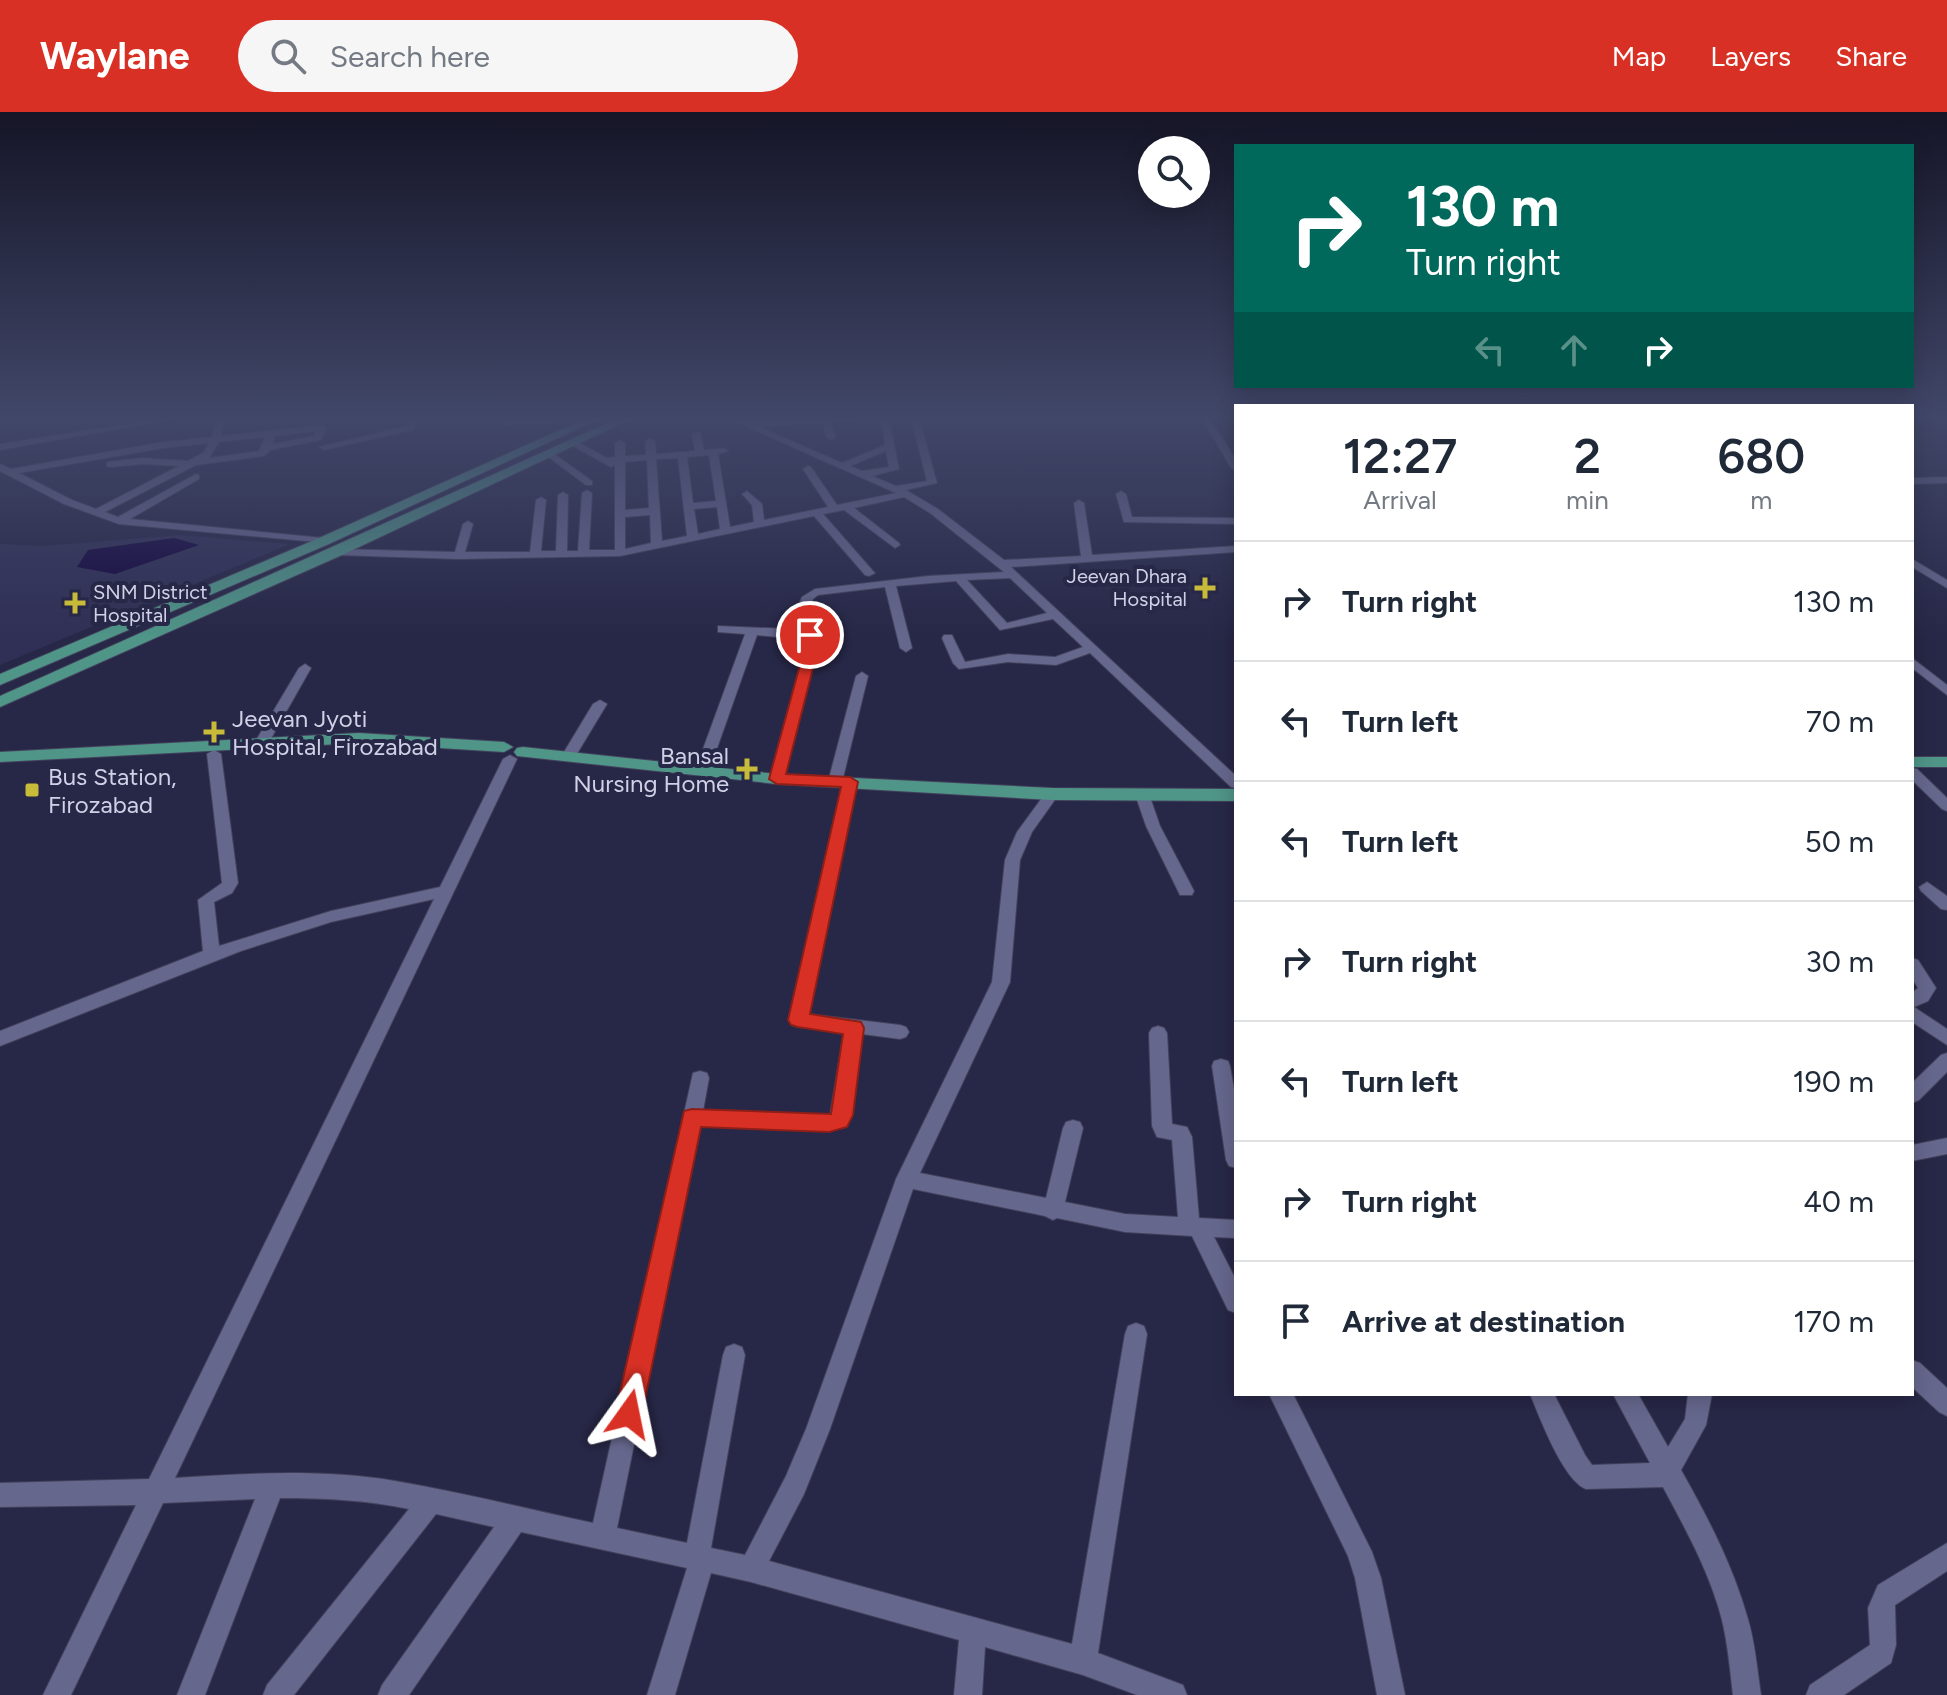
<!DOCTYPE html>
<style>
:root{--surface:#fff;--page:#f6f6f7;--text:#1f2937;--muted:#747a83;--line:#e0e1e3;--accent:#d93025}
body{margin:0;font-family:Figtree,sans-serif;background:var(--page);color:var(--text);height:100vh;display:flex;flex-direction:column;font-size:30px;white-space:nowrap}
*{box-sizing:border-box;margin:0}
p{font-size:26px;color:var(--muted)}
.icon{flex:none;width:44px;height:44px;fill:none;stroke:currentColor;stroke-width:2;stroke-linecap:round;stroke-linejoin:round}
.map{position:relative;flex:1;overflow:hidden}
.details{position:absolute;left:1234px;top:292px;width:680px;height:992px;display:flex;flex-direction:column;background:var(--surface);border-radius:0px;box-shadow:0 4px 20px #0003}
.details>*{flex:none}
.top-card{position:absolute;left:1234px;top:32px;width:680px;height:244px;border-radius:0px;box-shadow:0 4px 20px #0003;background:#00695c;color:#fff;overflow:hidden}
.tools{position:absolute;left:1138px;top:24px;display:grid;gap:16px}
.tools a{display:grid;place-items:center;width:72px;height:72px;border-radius:50%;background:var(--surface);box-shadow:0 4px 20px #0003;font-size:40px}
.pin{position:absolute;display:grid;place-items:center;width:68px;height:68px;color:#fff;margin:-34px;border:4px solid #fff;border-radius:50%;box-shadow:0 2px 8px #0007}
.me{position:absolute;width:88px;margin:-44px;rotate:12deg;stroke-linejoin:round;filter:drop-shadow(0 0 6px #0008)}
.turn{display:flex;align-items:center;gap:28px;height:168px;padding:0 40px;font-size:36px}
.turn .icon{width:104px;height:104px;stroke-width:2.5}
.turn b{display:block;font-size:56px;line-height:68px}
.lanes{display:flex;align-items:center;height:76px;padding:0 40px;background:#0003;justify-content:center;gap:40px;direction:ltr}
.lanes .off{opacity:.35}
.eta{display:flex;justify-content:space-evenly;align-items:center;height:136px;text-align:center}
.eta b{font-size:48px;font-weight:600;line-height:56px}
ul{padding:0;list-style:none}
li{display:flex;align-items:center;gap:24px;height:120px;padding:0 40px;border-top:2px solid var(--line)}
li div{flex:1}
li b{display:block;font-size:30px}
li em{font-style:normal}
header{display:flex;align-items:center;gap:48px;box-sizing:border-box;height:112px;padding:0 40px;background:var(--accent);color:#fff}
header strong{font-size:38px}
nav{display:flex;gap:44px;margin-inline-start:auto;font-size:28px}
.search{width:560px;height:72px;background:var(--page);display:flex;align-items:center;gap:20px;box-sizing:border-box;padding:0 28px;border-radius:44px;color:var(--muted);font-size:30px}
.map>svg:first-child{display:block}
.built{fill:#302f55}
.water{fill:#13063e}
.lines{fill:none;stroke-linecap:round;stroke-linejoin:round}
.minor-casing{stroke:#43415c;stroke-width:2}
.major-casing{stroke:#43415c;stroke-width:2}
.minor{fill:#66678d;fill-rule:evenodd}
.major{fill:#4f9588;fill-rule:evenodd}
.route{fill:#d93025;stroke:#8d1f18;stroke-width:2}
.poi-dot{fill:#c9bb3a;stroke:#272747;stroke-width:3}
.labels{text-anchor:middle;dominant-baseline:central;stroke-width:8;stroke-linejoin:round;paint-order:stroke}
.far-poi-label{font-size:20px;fill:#d0d1e6;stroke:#272747;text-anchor:end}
.poi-label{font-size:24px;fill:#d0d1e6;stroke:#272747;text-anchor:start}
</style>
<header>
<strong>Waylane</strong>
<div class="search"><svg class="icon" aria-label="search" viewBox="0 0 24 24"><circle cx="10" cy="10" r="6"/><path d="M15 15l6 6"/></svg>Search here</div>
<nav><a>Map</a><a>Layers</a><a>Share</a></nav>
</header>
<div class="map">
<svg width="1947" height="1583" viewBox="0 0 1947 1583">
<rect width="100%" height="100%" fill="#272747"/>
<polygon class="built" points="181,423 290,432 0,553 0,432 44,434"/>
<polygon class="water" points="174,426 199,433 115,462 77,455 88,438"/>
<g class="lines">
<defs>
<g id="minor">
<polygon points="163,306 180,306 0,338 0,332"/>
<path d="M216 306H224L221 324 322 313 327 316 321 328 271 338 264 344 196 353 105 400 118 405 196 362 199 363V367L130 407 324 426 329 429 328 431 119 412 64 392 0 359V352L11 357 163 330 212 325ZM316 319 314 324 273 332 275 324ZM265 325 259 339 209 346 219 330ZM209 331 203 341 188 349 143 346 107 350V354L110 355 143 352 179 354 96 397 72 388 19 361 163 336Z"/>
<polygon points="413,306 421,306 413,318 324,338 319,335 407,314"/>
<polygon points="557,306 595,307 591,310 505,313 501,310 505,307"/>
<path d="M727 306H737L749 311 864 306 860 309 831 310 836 325 831 328 826 325 823 311 760 315 842 351 885 333 881 306H889L899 357 872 364 896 374 927 369 911 306H919L937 371 906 378 938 397 1004 448 1081 444 1074 391 1079 388 1084 391 1092 443 1236 434V440L1011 455 1236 664V676L1231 675 1090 541 1056 553 1008 550 959 557 953 551 942 526 944 523H952L965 550 1008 542 1055 545 1083 535 1053 507 1000 518 956 469 896 474 912 536 906 540 900 536 885 475 818 483 813 487 800 520 818 522 820 525 784 667 777 671 770 667 807 528 757 523 709 659 707 662H697L695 659 745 522 718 520V514L789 517 802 485 815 477 928 464 1004 460 930 401 904 385 854 396 899 431 900 433 895 436 844 398 823 402 873 459 875 461 869 464 865 463 814 404 620 444 459 447 337 443 332 440 337 437 455 440 463 412 468 409 473 412 465 440H530L536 388 541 385 546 388 541 439H556L558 383 563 380 568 383 567 439H578L582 381 587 378 592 381 589 438H615V353L611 355 571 333V329L574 328 607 346 615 345V331L620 328 625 331V344L646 343 645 329 650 326 655 329 656 342 695 339 692 322 700 320 704 338 724 336 729 339 718 342 730 415 754 410 752 393 742 382 747 379 762 392 764 408 828 395 803 357 808 354 811 355 837 393 896 381ZM886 339 889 355 862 359 850 354ZM709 343 716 389 693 391 687 345ZM678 346 687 424 662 429 656 347ZM647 348 649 396 625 398V350ZM717 395 720 417 698 422 694 397ZM650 403 651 431 625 437V405ZM1010 466 1047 501 1007 511 967 468Z"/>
<polygon points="1202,306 1210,306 1236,348 1236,359 1231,356"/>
<polygon points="550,339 592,369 592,373 586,373 547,344 545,342"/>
<polygon points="1947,365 1947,371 1912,372 1912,366"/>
<polygon points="1121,379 1126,382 1132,405 1236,406 1236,412 1124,410 1116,382"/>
<polygon points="1912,447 1947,468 1947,476 1912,455"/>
<polygon points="1912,546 1947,573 1947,583 1912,556"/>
<polygon points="305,552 311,556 269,630 267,633 257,633 255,630 299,556"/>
<polygon points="862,560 868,564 842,670 840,673 830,673 828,670 856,564"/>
<polygon points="600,588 607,592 575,645 568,649 563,648 561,645 593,592"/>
<path d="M214 638 221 642 238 771 232 781 214 790 219 834 331 799 440 775 503 647 510 643 517 647 175 1366C248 1361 323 1357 395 1369 461 1380 527 1397 593 1411L693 961 700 959 707 961 709 966 703 999 830 1003 844 920 798 915 792 913 789 908 843 670 850 666 857 670 808 902 900 913 906 915 909 920 906 925 900 927 862 922 846 1015 829 1019 699 1014 617 1416 687 1431 723 1243 726 1235 734 1232 742 1235 745 1243 711 1436 745 1443 786 1364 806 1317 896 1067 992 870 1005 748 1017 720 1047 679H1057L1059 682 1032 720 1020 748 1010 870 920 1061 1046 1086 1063 1016 1066 1010 1073 1008 1080 1010 1083 1016 1065 1090 1125 1102 1178 1105 1172 1028 1157 1025 1152 1014 1149 921 1152 916 1158 914 1164 916 1167 921 1172 1012 1187 1015 1192 1025 1199 1106 1236 1108V1126L1214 1125 1236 1168V1201L1228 1198 1192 1124 1125 1120 1057 1106 1053 1108 1045 1104 913 1077 830 1317 804 1382 769 1449 1072 1532 1125 1222 1128 1214 1136 1211 1144 1214 1147 1222 1098 1541 1183 1573 1187 1583H1137L1083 1563 985 1535 982 1583H954L959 1528 751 1470 711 1461 675 1583H647L687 1456 521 1420 409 1583H378L382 1573 494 1415 436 1402 294 1583H263L267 1573 409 1397C367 1388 323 1386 280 1386L205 1583H177L255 1387 163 1391 71 1583H43L136 1393 0 1395V1371L149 1367 434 787 331 810 241 839 0 934V919L203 839 198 788 222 771 207 642Z"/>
<polygon points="1912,656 1917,657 1947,686 1947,699 1942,697 1912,668"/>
<polygon points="1143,681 1150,685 1160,714 1194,779 1192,783 1180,783 1146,714 1136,685"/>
<polygon points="1927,770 1947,784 1947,798 1941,797 1921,779 1919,775"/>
<polygon points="1912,846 1918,848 1936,876 1928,889 1914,895 1947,917 1947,933 1912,910 1912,881 1918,876 1912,866"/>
<polygon points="1947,941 1947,960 1919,988 1912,991 1912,971 1941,943"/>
<polygon points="1221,947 1228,949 1230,954 1236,989 1236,1056 1229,1054 1226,1048 1212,954 1214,949"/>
<polygon points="1947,1026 1947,1042 1912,1049 1912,1033"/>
<polygon points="1912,1248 1920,1251 1947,1276 1947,1304 1939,1300 1912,1275"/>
<polygon points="1269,1282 1293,1282 1372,1440 1381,1466 1405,1583 1377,1583 1355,1466 1348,1444"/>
<path d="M1530 1282H1554L1585 1343 1592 1353 1650 1351 1613 1282H1638L1668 1335 1685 1307 1688 1282H1712L1706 1313 1681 1358C1707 1404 1732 1452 1747 1504 1755 1529 1757 1557 1761 1583H1733C1730 1558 1728 1533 1722 1508 1710 1461 1686 1418 1663 1375L1586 1377C1563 1368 1540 1306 1530 1282Z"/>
<polygon points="1947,1431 1947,1459 1895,1493 1896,1533 1891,1551 1844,1583 1806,1583 1810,1573 1870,1533 1868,1496 1878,1473"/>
</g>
<g id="major">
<polygon points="587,306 601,306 329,432 0,573 0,562 319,426"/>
<polygon points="619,306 633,306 342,443 0,595 0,584"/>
<polygon points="359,621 504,630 513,635 504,640 359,631 0,650 0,640"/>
<polygon points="523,635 777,662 1052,676 1236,677 1236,689 1052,688 777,672 517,644 514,640 517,636"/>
<rect x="1912" y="645" width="35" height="10"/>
</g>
</defs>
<use href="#minor" class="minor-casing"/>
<use href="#major" class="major-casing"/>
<use href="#minor" class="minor"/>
<use href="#major" class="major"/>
</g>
<linearGradient id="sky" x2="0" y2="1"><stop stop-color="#151527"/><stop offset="0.58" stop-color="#414769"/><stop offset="1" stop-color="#414769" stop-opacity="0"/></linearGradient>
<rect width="1947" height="527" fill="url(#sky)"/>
<polygon class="route" points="810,519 821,525 786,662 850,665 858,670 810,902 861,910 864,916 853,1003 847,1015 829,1020 701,1015 642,1302 638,1311 629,1315 619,1311 615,1302 684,999 692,997 831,1002 843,922 798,915 791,913 788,908 841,675 777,672 769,667 807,527 803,523"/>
<g class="poi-dot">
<path d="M1201 464h8v8h8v8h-8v8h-8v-8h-8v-8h8z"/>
<path d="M71 479h8v8h8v8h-8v8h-8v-8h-8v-8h8z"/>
<path d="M210 608h8v8h8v8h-8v8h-8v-8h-8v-8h8z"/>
<path d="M743 645h8v8h8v8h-8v8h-8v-8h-8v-8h8z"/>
<rect x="24" y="670" width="16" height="16" rx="4"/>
</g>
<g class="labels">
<g class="far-poi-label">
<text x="1187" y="464">Jeevan Dhara<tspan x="1187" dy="23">Hospital</tspan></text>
<text x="93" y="480" text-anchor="start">SNM District<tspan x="93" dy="23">Hospital</tspan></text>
</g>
<g class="poi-label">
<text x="232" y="606">Jeevan Jyoti<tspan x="232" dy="28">Hospital, Firozabad</tspan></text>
<text x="729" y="643" text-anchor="end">Bansal<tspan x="729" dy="28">Nursing Home</tspan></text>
<text x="48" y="664">Bus Station,<tspan x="48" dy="28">Firozabad</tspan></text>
</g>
</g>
</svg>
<div class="tools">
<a><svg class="icon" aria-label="search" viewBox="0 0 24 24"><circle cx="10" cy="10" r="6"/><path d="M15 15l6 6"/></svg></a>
</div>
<div class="pin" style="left:810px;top:523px;background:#d93025"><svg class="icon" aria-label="arrive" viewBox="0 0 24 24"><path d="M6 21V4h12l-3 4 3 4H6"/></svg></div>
<svg class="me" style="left:629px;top:1302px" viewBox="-20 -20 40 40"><path d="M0-17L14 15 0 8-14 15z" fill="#d93025" stroke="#fff" stroke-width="4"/></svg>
<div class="top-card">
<div class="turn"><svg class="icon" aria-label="right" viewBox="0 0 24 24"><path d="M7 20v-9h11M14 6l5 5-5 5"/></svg><div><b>130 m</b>Turn right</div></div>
<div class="lanes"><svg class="icon off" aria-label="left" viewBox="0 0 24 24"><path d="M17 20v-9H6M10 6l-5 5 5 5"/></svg><svg class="icon off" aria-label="ahead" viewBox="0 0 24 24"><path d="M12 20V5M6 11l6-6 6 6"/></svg><svg class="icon" aria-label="right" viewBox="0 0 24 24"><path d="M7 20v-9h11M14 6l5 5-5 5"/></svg></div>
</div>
<section class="details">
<div class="eta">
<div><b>12:27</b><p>Arrival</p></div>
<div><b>2</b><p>min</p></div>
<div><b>680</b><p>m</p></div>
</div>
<ul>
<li><svg class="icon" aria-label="right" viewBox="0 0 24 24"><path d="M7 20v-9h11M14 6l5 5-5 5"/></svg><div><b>Turn right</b></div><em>130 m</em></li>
<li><svg class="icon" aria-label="left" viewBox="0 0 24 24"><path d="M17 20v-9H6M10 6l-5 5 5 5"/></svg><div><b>Turn left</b></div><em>70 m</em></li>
<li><svg class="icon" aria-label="left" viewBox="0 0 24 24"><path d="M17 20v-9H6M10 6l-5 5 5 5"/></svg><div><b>Turn left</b></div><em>50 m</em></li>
<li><svg class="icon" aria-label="right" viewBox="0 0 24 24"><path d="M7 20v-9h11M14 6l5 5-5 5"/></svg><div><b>Turn right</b></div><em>30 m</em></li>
<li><svg class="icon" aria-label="left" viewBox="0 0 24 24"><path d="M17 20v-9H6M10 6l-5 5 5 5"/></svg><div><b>Turn left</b></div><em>190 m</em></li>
<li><svg class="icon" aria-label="right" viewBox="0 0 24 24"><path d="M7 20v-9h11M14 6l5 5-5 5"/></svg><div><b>Turn right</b></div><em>40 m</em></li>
<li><svg class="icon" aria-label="arrive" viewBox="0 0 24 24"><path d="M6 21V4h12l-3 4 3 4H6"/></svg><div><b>Arrive at destination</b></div><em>170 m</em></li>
</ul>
</section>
</div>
